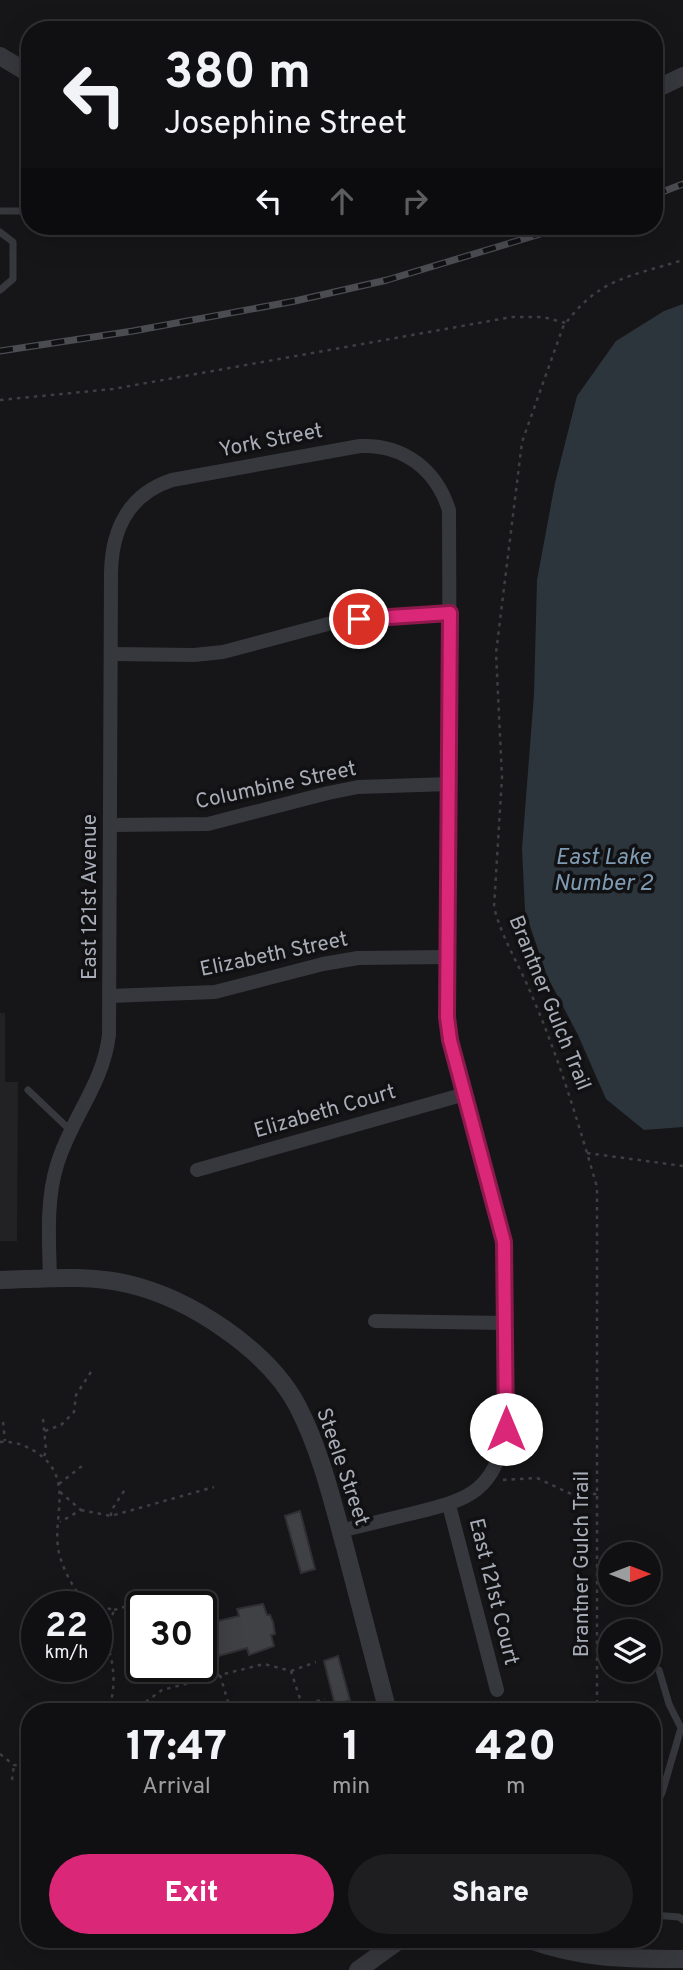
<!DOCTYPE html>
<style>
:root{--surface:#101012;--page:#1e1e20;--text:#f1f3f6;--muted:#9c9d9f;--line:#303032;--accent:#db2777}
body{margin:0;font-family:Overpass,sans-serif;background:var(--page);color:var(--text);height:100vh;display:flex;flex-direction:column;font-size:26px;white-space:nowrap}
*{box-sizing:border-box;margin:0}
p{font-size:23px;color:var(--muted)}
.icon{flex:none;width:38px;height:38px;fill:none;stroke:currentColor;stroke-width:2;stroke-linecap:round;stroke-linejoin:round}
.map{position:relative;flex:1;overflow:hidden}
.sheet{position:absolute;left:21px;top:1703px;width:640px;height:245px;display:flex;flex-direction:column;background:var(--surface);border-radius:28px;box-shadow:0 7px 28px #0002,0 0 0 2px var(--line)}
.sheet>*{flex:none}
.banner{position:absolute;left:21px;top:21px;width:642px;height:214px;border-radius:28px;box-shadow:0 7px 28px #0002,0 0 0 2px var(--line);background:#101012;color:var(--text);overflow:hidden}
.needle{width:46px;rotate:90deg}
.buttons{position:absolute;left:598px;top:1542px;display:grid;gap:14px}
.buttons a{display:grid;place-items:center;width:63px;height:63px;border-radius:50%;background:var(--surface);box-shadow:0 7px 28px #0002,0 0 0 2px var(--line);font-size:35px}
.speed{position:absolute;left:21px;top:1591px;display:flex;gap:14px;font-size:35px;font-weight:700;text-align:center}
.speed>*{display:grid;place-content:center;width:91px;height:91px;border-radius:50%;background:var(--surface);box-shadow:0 7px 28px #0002,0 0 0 2px var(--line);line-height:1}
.speed small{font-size:18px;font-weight:400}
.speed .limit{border:4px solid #111;border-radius:10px;background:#fff;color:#111}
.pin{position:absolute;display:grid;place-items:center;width:60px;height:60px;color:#fff;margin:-30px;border:4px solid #fff;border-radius:50%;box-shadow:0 2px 7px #0007}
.me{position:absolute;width:77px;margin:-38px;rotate:0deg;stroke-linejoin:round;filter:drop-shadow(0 0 5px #0008)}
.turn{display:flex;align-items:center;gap:24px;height:147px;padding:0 28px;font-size:32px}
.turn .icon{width:91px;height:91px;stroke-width:2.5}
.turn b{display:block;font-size:49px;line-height:60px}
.lanes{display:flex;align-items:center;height:66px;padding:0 28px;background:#0003;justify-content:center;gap:35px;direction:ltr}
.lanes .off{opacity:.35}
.eta{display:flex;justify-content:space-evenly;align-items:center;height:119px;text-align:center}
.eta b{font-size:42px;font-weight:800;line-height:49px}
.cta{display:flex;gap:14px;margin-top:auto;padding:14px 28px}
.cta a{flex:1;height:80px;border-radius:42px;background:var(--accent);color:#fff;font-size:28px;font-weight:800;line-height:80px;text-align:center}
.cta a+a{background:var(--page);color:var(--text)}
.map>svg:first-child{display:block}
.built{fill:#222225}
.water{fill:#2c353c}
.building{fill:#404145;stroke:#303034;stroke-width:2}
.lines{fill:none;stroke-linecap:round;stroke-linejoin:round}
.path{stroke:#3d3f44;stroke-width:2.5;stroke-dasharray:3.5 5;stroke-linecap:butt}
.service{stroke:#37383d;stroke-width:7}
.minor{stroke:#37383d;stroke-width:14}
.tertiary{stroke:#37383d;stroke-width:18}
.rail-casing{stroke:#4a4c52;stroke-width:7}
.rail{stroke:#111113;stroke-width:4.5;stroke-dasharray:13;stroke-linecap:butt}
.route-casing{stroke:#8e194d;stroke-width:18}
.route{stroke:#db2777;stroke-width:12}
.labels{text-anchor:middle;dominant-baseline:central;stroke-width:7;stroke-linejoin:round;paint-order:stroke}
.street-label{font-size:21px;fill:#a8adb8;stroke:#111113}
.water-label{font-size:23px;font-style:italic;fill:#7f9bb3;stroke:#111113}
</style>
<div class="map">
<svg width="683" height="1970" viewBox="0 0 683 1970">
<rect width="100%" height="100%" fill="#161618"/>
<polygon class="built" points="0,1013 5,1013 5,1082 18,1082 17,1241 0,1241"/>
<polygon class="water" points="683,304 683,1127 644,1130 606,1099 578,1035 547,976 525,911 522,849 534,694 537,580 555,483 577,396 616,341 664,311"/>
<g class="building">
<polygon points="300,1511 315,1569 301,1573 285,1516"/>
<polygon points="263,1604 267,1615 270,1615 273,1622 275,1634 271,1635 274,1646 249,1655 247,1648 201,1661 201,1625 239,1616 237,1609"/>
<polygon points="142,1635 142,1666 161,1666 164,1676 138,1682 135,1670 131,1671 126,1652 130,1651 126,1640"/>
<polygon points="338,1656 350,1700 335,1705 324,1661"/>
</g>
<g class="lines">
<g class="path">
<polyline points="0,400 113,389 512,317 543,317 566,323"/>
<polyline points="587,1153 683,1166"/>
<polyline points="43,1419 46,1450 44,1457"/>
<polyline points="3,1422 5,1441"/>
<polyline points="45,1431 61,1425 74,1412 76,1395 91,1372"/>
<path d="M0 1442C14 1441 25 1445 36 1452 76 1478 51 1517 59 1553 64 1573 75 1590 87 1606"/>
<polyline points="503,1480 537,1478 571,1494 598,1494"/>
<polyline points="59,1484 82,1466"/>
<polyline points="60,1492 81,1510 60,1522"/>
<polyline points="81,1510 111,1516 214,1487"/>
<polyline points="111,1516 111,1511 126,1488"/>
<polyline points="83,1602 114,1610 106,1636"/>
<polyline points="114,1610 130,1605"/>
<path d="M96 1621C112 1645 120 1684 107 1712"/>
<polyline points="291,1671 316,1662"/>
<polyline points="220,1675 231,1712"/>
<polyline points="110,1705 123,1712"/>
<polyline points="132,1712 162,1690 220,1675 264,1664 291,1671 302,1705 325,1699"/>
<path d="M597 1712V1187C578 1122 559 1058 532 996 520 966 502 939 494 907L502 777 496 653 522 442 563 327C598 278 629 277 683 260"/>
<polyline points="0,1754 14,1765 30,1767"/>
<polyline points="12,1780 14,1765"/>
<polyline points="494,1939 516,1950"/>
</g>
<g class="service">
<polyline points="0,211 30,211"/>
<polyline points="0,232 13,242 13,279 0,290"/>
<polyline points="28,1090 70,1130"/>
<polyline points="653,1811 662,1793 681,1728 669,1704 659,1670"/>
<polyline points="653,1915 679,1917 683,1920"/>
<polyline points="615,1956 616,1939"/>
</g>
<g class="minor">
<polyline points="112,654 194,655 223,652 339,621 450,613"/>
<polyline points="111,825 208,824 328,793 358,787 450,784"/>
<polyline points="110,996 215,992 323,964 358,958 447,957"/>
<polyline points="197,1170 465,1094"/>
<path d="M50 1278C49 1241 46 1200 57 1165 71 1118 103 1085 109 1035L111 572C112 529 129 494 172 480L360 446C403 444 436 469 449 510L450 784 447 1017 450 1040 504 1242 505 1429C496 1490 470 1500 414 1513 390 1519 365 1525 340 1531"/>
<polyline points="375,1321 505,1323"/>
<polyline points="449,1505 497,1690"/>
</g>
<g class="tertiary">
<polyline points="0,56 30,74"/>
<polyline points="654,90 683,76"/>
<path d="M0 1280C42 1279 86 1274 128 1284 189 1298 267 1349 297 1405 320 1449 332 1499 345 1547 359 1602 374 1657 388 1712"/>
<path d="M527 1939C582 1959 625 1959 683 1959"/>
<polyline points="358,1970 401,1939"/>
</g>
<defs>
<g id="rail">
<polyline points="654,195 683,184"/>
<polyline points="0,351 133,331 295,301 387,280 567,226"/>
</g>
</defs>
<use href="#rail" class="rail-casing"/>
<use href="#rail" class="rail"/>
</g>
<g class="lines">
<defs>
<polyline id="route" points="359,619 450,613 447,1017 450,1040 504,1242 506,1429"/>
</defs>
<use href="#route" class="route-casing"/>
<use href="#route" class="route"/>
</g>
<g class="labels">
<g class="street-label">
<text transform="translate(271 441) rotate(-11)">York Street</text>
<text transform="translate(276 786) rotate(-12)">Columbine Street</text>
<text transform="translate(90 897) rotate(-90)">East 121st Avenue</text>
<text transform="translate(274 955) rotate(-12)">Elizabeth Street</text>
<text transform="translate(549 1003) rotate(68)">Brantner Gulch Trail</text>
<text transform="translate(325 1112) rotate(-16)">Elizabeth Court</text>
<text transform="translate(342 1467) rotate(71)">Steele Street</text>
<text transform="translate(582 1564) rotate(-90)">Brantner Gulch Trail</text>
<text transform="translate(493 1592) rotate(76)">East 121st Court</text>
</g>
<g class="water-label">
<text x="603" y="858">East Lake<tspan x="603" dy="26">Number 2</tspan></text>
</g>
</g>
</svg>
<div class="buttons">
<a><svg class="needle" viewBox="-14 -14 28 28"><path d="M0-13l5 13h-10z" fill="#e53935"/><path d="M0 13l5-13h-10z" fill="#9c9d9f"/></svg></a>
<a><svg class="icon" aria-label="layers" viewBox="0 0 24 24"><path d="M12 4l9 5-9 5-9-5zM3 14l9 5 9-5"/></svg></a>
</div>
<div class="speed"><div>22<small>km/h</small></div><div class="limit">30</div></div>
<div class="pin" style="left:359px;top:619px;background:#d93025"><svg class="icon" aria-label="arrive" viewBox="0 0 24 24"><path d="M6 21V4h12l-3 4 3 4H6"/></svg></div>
<svg class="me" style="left:506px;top:1429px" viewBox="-20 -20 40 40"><circle r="19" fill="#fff"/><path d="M0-13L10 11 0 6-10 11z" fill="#db2777"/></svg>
<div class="banner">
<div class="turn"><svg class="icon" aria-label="left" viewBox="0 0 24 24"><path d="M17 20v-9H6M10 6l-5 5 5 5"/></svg><div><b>380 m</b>Josephine Street</div></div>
<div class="lanes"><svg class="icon" aria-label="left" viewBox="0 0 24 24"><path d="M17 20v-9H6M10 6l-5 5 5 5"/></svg><svg class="icon off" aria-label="ahead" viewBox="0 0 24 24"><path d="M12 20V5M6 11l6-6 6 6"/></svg><svg class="icon off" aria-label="right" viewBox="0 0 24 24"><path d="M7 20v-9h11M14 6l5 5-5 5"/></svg></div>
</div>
<section class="sheet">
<div class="eta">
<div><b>17:47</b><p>Arrival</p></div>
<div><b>1</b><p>min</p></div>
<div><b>420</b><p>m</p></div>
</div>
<div class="cta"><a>Exit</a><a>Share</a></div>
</section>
</div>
